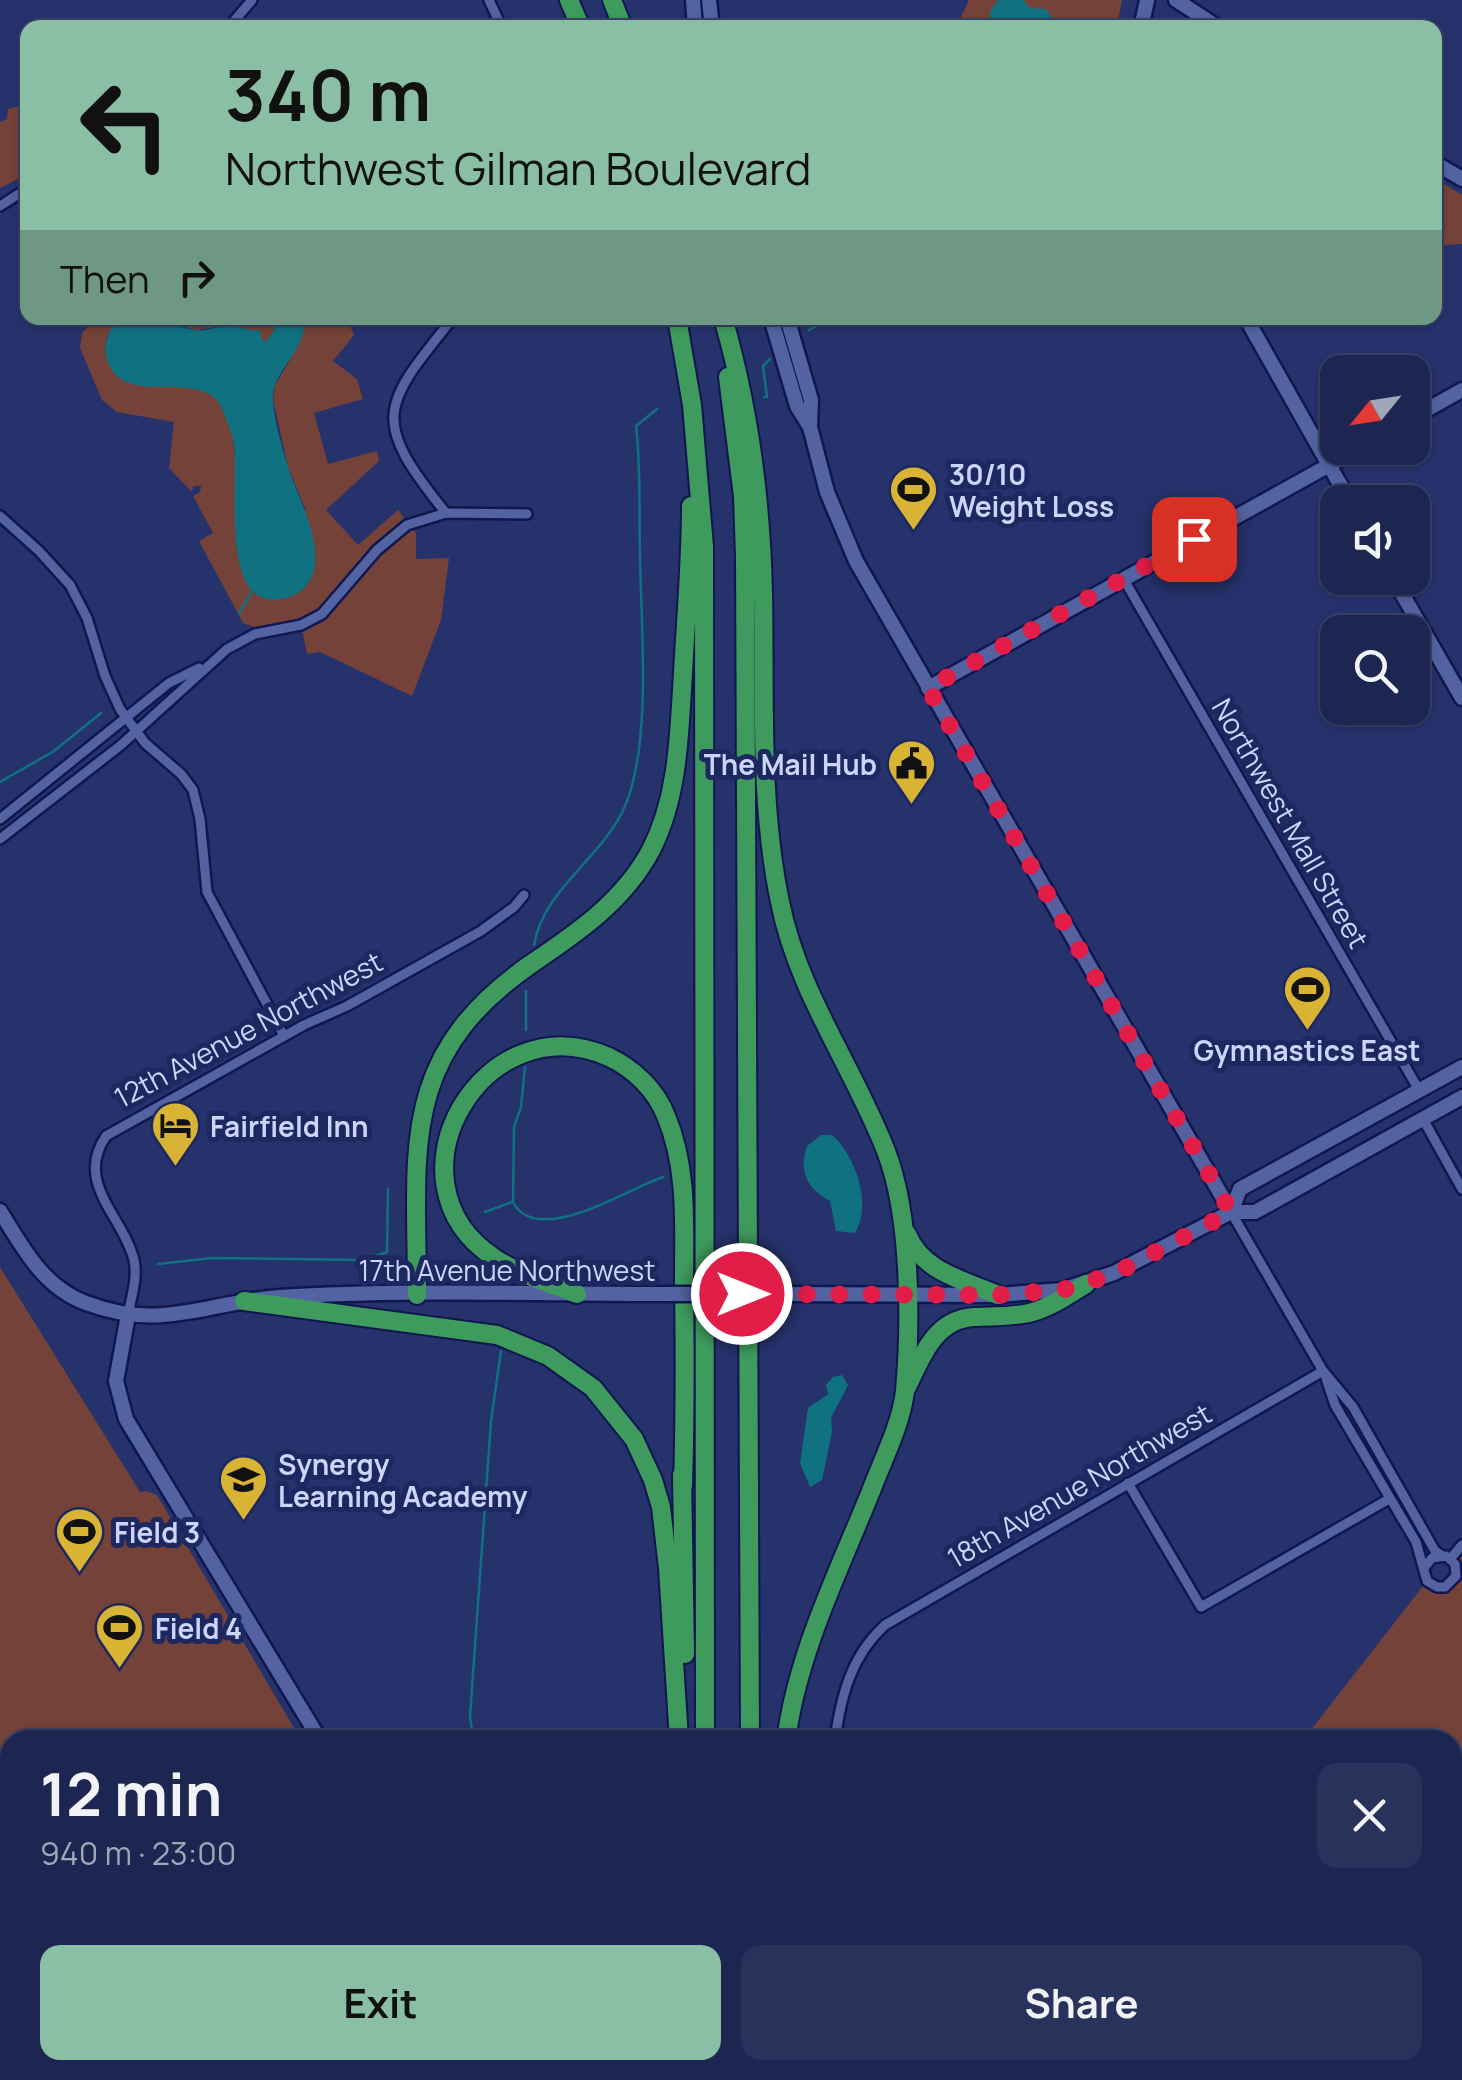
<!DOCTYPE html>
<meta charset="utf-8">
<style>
:root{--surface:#1c2651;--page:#29325b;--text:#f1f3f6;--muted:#a0a5b7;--line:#3a4368;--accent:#8abfa5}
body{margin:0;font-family:Manrope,sans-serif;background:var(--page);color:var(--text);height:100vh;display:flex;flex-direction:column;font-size:38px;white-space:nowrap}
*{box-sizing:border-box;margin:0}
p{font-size:32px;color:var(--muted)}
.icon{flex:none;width:55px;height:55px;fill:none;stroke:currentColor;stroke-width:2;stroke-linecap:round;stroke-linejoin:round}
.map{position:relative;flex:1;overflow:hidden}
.side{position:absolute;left:0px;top:1730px;width:1462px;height:350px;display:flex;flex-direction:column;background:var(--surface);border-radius:30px 30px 0 0;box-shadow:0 2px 8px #0004,0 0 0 2px var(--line)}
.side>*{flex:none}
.top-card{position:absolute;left:20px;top:20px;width:1422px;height:305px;border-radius:20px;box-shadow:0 2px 8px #0004,0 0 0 2px var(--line);background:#8abfa5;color:#111;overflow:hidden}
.needle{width:65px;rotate:240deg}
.buttons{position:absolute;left:1320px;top:355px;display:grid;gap:20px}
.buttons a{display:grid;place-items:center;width:110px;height:110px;border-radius:20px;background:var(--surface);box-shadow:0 2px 8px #0004,0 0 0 2px var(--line);font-size:50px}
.pin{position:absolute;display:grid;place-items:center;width:85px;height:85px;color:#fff;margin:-42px;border-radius:20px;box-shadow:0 5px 15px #0006}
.me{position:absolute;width:110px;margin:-55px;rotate:90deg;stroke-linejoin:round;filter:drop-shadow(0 0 8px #0008)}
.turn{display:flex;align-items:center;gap:35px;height:210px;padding:0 40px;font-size:45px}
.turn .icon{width:130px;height:130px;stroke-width:2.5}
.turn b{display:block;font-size:70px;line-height:85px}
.then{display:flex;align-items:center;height:95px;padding:0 40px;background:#0003;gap:20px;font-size:38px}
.round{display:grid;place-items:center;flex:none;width:105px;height:105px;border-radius:20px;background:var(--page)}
.overview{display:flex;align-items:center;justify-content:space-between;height:170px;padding:0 40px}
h1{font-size:60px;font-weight:700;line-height:75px}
.action{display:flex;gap:20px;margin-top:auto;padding:20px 40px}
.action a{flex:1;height:115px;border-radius:20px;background:var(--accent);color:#111;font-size:40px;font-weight:700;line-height:115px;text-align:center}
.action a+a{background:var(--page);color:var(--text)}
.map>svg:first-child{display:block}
.green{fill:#744238}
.water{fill:#107180}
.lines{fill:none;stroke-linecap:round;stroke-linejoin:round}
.stream{stroke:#107180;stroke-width:2.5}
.street-casing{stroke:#10174f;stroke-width:14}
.secondary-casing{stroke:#10174f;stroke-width:19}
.highway-casing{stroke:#10174f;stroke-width:22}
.street{stroke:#5363a2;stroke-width:9}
.secondary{stroke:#5363a2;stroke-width:14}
.highway{stroke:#3f9b5d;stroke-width:18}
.secondary-bridge-casing{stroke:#10174f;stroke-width:19;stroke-linecap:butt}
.secondary-bridge{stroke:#5363a2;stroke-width:14}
.route{stroke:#e11d48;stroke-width:18;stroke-dasharray:0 32.4}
.labels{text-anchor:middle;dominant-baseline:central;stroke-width:10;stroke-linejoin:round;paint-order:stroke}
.poi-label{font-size:28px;font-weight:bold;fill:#cad5f9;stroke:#1d2760;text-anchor:start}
.street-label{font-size:28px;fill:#cad5f9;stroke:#1d2760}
</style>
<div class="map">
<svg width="1462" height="2080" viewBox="0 0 1462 2080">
<rect width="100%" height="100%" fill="#26326c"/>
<g class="green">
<polygon points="969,0 1122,0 1117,27 956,28"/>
<polygon points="27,104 27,174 0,188 0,122 7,119 8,109"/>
<polygon points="1435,178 1462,195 1462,244 1444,245 1435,237"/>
<path d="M96 318H292L276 327 266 342 231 325 195 330 172 323 108 334C102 354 107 369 124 380 149 388 180 383 203 391 236 402 235 455 236 483L306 511 288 467 273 400 275 385 297 348 308 318H362L350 326 354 335 333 361 357 379 363 399 314 413 328 464 377 451 379 461 326 510 358 545 398 510 416 533V559L449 558 441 620 412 696 320 652 307 654 301 625 266 631 243 623 199 541 213 533 193 496 200 492 201 486H193L192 492 169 468 174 422 117 412 102 400 80 348 82 333Z"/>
<polygon points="0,1267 140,1492 146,1491 157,1495 301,1740 10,1740 10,2070 495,2070 501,2080 0,2080"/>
<polygon points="1462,1545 1462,1896 1457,1896 1453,1913 1452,1740 1303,1740 1427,1581 1431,1585 1453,1582 1450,1559"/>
<polygon points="973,2070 1303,2070 1274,2075 1268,2080 952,2080"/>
</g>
<g class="water">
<polygon points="998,0 1023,0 1030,8 1046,9 1056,24 1054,27 991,27 990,11"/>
<path d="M292 318H308C304 327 303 337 298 346 289 364 272 378 273 400 274 421 282 447 288 467 298 499 334 560 303 589 295 597 279 601 268 599 222 593 238 477 234 445 233 435 228 425 225 416 221 405 217 398 207 393 179 379 125 400 109 365 103 352 105 341 111 329 139 311 168 327 197 330 208 331 218 326 229 326 241 326 248 332 260 330L262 340 266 342 276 327Z"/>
<path d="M821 1135H832C855 1155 873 1205 855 1233L836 1231 830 1201C808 1189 798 1172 807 1146Z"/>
<polygon points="842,1375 848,1385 831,1418 832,1432 822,1480 810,1487 800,1463 808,1408 828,1394 826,1385 833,1377"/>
</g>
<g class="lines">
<g class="stream">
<polyline points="809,330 830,318"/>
<polyline points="764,397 767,397 763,366 770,359"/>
<polyline points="239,613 253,590"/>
<polyline points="0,782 54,751 101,713"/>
<path d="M534 945C543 889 603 858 625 806 652 743 641 626 640 556 639 512 641 469 636 426L657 409"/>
<polyline points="526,1030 526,991"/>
<path d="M525 1067 521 1107 514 1127 513 1202C537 1249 631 1187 663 1177"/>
<polyline points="485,1212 512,1202"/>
<polyline points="158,1264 212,1258 363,1260 387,1252 388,1189"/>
<polyline points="473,1740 470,1716 491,1421 501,1351"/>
<polyline points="1452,1770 1462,1766"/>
<polyline points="436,2080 437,2070"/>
<polyline points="947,2080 961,2070"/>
</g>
<defs>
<g id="street">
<polyline points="489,0 502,28"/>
<polyline points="228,28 252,0"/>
<polyline points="0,206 28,188"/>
<path d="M446 513C370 419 381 407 453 318"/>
<polyline points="0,516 39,551 70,585 87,618 105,676 120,709 145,743 181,774 193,790 200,819 207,892 284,1036"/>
<polyline points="1123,578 1419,1090"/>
<polyline points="0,819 169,683 199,668"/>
<polyline points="0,839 121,745 227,649 255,634 301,625 322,614 377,550 407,525 446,513 527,514"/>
<polyline points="1423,1119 1462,1189"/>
<polyline points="1231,1212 1323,1371 1353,1407 1435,1551 1441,1555"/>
<path d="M128 1315C131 1298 138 1278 134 1260 123 1216 74 1183 106 1136L304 1025 347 1006 481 931 514 907 524 895"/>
<polyline points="1326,1378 1335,1405 1416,1542 1427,1581 1437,1587 1445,1587 1456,1576 1455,1564 1446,1556 1432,1558 1424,1568"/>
<polyline points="1128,1483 1201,1607 1389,1499"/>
<polyline points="1450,1559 1462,1545"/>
<path d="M835 1740C841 1696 851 1656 885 1625L1323 1371"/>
<polyline points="822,2070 822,2080"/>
</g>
<g id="secondary">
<polyline points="693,0 695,28"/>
<polyline points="709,0 712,28"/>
<polyline points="1176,0 1219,28"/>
<polyline points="1141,28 1147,0"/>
<polyline points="1435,163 1462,179"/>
<polyline points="771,318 797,406 810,427"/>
<polyline points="787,318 811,400 810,427 827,492 856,561 1231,1212"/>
<polyline points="1246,318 1350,502"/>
<polyline points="1412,418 1462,390"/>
<polyline points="1393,578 1462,698"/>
<polyline points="928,688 1360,448"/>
<path d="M0 1211C23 1248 43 1287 86 1303 163 1332 205 1302 280 1297 409 1289 540 1294 668 1294"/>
<polyline points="1231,1212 1240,1189 1462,1067"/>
<polyline points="778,1294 998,1295 1062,1290 1114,1273 1231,1212 1255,1212 1462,1097"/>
<polyline points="128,1315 116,1381 126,1419 320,1740"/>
<polyline points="519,2070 525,2080"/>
</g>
<g id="highway">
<polyline points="569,0 581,28"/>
<polyline points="612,0 623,28"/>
<polyline points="677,318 692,405 704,547 705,1740"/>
<path d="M723 318C749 407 761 500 763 593 765 695 759 802 780 902 798 993 853 1066 886 1151 911 1216 911 1321 905 1391 901 1425 883 1459 871 1491 838 1573 798 1652 786 1740"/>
<polyline points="728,377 743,496 745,557 750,1740"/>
<path d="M907 1234C922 1272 964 1280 998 1295"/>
<path d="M577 1294C550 1283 517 1274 493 1257 379 1180 484 1001 609 1057 634 1069 656 1090 666 1116 688 1168 684 1225 684 1280 685 1349 685 1417 683 1486"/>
<path d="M417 1295C417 1150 397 1057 531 964 577 933 624 901 651 850 679 795 679 733 683 673 686 617 691 562 691 506"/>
<polyline points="244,1301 497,1335 548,1356 593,1388 634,1439 653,1480 661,1507 668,1568 679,1740"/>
<path d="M907 1387C922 1356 935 1319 974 1317 993 1316 1011 1317 1029 1313 1050 1308 1068 1295 1086 1284"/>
<polyline points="682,1475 685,1654"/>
<polyline points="696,2070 697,2080"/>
<polyline points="754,2070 754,2080"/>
<polyline points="769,2080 769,2070"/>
</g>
</defs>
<use href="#street" class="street-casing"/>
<use href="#secondary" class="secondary-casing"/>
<use href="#highway" class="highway-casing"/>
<use href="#street" class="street"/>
<use href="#secondary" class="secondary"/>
<use href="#highway" class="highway"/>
<defs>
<polyline id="secondary-bridge" points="668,1294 778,1294"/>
</defs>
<use href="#secondary-bridge" class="secondary-bridge-casing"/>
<use href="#secondary-bridge" class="secondary-bridge"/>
</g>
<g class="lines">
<polyline class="route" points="742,1294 998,1295 1062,1290 1114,1274 1231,1212 928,688 1194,539"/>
</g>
<defs>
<symbol id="stadium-pin" viewBox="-11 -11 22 30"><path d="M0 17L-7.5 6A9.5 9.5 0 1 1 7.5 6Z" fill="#d9b334" stroke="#1d2760"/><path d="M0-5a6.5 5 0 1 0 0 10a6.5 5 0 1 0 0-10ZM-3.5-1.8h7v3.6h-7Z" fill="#111"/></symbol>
<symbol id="civic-pin" viewBox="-11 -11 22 30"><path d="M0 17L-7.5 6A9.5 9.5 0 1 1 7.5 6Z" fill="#d9b334" stroke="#1d2760"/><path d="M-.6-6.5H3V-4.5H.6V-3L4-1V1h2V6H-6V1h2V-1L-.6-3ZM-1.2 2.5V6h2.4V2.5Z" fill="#111"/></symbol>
<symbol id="hotel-pin" viewBox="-11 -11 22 30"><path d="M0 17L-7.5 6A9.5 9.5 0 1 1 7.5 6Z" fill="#d9b334" stroke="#1d2760"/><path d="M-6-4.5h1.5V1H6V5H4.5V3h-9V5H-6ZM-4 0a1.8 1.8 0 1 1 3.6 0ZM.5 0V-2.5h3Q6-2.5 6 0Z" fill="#111"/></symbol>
<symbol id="school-pin" viewBox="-11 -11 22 30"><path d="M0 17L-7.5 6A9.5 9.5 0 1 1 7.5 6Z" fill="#d9b334" stroke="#1d2760"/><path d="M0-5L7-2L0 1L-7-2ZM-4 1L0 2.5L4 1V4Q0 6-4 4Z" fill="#111"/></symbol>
</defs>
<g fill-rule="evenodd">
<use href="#stadium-pin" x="886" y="462" width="55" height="75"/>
<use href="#civic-pin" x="884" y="736" width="55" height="75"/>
<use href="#stadium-pin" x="1280" y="962" width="55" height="75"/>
<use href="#hotel-pin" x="148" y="1098" width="55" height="75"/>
<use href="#school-pin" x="216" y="1452" width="55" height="75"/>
<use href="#stadium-pin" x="52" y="1504" width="55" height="75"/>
<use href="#stadium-pin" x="92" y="1600" width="55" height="75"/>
</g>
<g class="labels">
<g class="poi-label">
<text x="949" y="474">30/10<tspan x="949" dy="32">Weight Loss</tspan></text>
<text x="877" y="764" text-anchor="end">The Mail Hub</text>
<text x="1307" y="1050" text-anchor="middle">Gymnastics East</text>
<text x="210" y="1126">Fairfield Inn</text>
<text x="278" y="1464">Synergy<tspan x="278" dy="32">Learning Academy</tspan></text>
<text x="114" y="1532">Field 3</text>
<text x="155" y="1628">Field 4</text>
</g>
<g class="street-label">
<text transform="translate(1291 823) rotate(60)">Northwest Mall Street</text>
<text transform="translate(248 1029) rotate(-28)">12th Avenue Northwest</text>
<text x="507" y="1270">17th Avenue Northwest</text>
<text transform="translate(1079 1485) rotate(-30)">18th Avenue Northwest</text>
</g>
</g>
</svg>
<div class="buttons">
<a><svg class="needle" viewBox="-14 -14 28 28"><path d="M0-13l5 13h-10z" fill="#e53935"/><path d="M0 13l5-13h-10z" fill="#a0a5b7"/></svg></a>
<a><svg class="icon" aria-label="sound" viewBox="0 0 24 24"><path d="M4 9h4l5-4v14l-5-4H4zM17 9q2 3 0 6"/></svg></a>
<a><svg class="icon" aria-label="search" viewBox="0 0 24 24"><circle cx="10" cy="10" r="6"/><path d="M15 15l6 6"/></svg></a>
</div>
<div class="pin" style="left:1194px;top:539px;background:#d93025"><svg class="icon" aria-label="arrive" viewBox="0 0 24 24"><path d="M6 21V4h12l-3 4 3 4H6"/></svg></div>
<svg class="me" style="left:742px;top:1294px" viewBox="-20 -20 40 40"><circle r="17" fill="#e11d48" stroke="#fff" stroke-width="3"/><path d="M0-11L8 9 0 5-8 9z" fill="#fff"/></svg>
<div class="top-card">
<div class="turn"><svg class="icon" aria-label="left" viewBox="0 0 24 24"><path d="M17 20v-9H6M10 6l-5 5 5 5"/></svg><div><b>340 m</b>Northwest Gilman Boulevard</div></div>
<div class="then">Then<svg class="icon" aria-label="right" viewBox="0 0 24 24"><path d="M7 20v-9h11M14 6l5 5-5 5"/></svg></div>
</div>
<section class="side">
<div class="overview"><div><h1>12 min</h1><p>940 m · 23:00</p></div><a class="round"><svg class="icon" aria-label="close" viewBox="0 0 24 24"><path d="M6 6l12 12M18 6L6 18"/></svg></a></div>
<div class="action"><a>Exit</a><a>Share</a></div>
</section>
</div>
